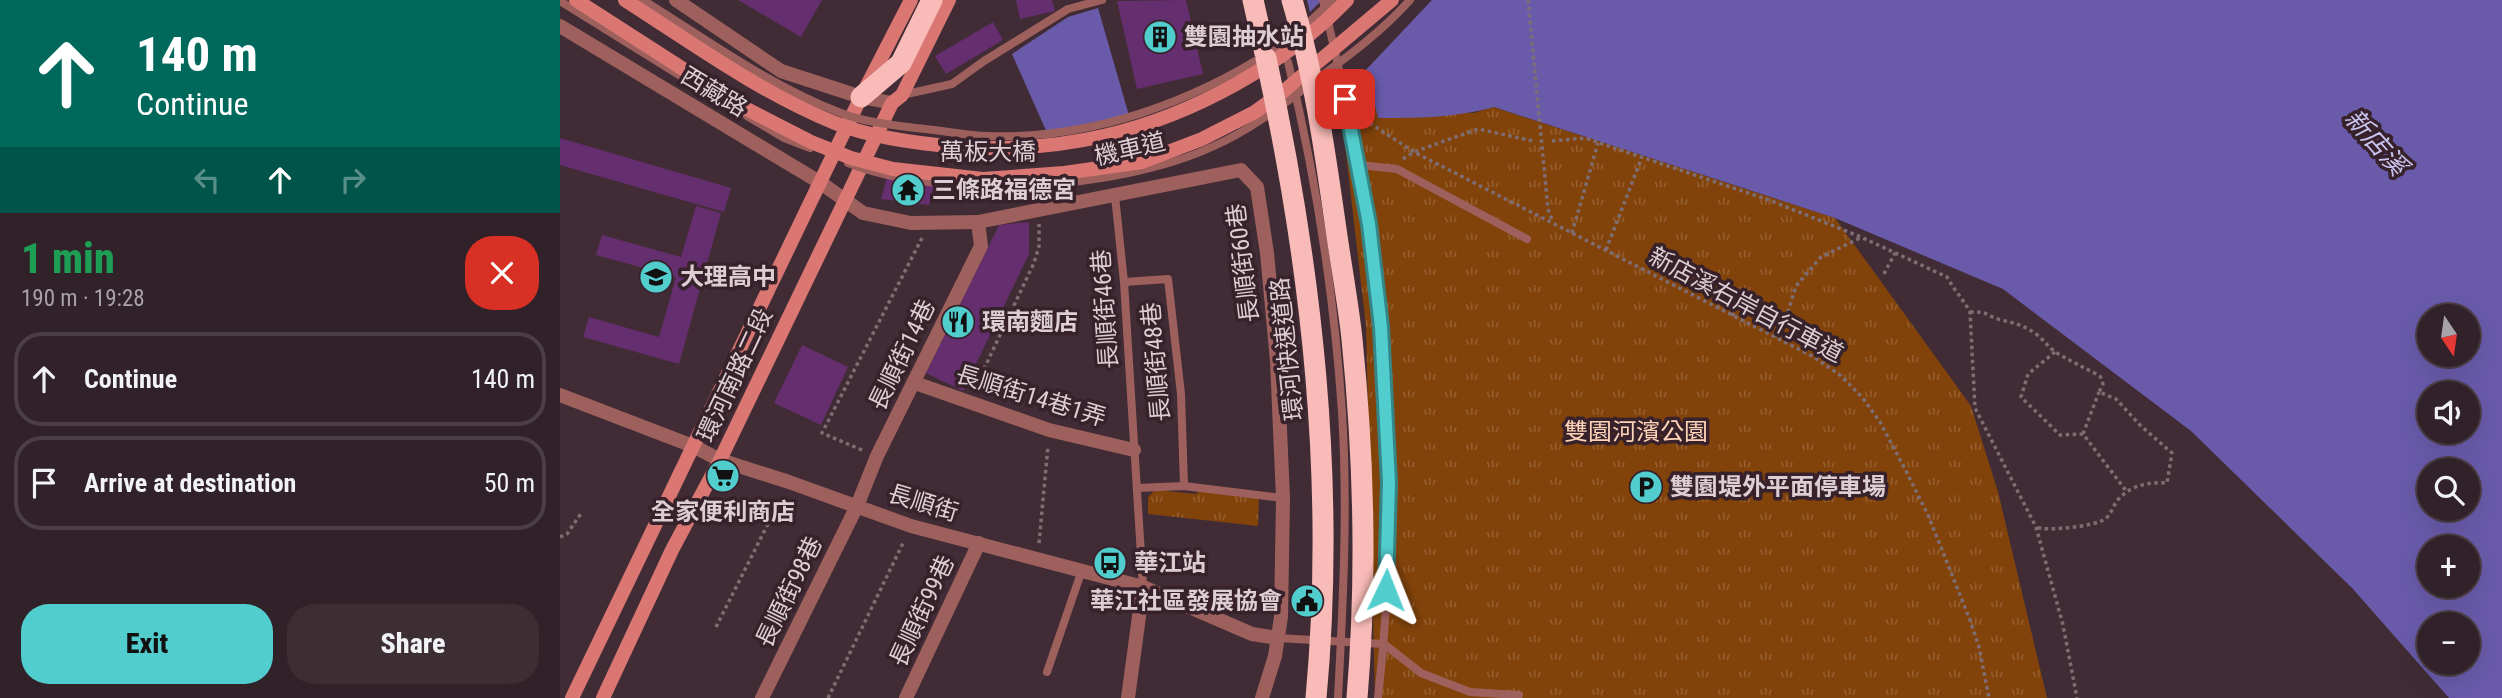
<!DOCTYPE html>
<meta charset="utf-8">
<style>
:root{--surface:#312128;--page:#3d2e34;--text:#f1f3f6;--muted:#a8a3a8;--line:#4c3e45;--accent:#52cdce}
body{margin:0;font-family:"Roboto Condensed","Noto Sans TC",sans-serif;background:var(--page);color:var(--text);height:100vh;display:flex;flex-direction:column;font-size:26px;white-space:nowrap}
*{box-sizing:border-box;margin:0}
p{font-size:23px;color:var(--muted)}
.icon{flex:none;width:38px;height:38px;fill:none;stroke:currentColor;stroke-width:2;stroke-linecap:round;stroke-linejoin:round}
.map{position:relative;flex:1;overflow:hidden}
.drawer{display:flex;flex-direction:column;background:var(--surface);width:560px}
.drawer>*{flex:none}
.top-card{background:#00695c;color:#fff;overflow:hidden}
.needle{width:46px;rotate:167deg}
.tools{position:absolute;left:1857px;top:304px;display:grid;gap:14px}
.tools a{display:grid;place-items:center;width:63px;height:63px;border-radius:50%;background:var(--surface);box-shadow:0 7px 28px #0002,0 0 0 2px var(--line);font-size:35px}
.pin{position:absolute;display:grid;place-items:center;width:60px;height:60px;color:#fff;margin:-30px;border-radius:14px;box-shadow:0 4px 10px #0006}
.me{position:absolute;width:77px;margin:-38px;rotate:2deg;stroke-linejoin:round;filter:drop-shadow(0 0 5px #0008)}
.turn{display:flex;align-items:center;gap:24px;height:147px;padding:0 21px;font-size:32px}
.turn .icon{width:91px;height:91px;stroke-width:2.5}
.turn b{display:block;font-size:49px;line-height:60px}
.lanes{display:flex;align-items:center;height:66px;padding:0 21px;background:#0003;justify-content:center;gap:35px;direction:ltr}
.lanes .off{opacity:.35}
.round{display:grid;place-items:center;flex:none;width:74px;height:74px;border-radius:28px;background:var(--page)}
.summary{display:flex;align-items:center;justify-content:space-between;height:119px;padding:0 21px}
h1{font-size:42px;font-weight:800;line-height:52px;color:#1e9e55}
.button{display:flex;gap:14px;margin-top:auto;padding:14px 21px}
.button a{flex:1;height:80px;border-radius:28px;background:var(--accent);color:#111;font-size:28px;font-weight:800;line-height:80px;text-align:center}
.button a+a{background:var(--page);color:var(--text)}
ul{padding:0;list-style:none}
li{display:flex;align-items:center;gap:21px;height:94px;margin:0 14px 10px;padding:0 7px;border:4px solid var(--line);border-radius:28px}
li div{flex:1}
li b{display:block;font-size:26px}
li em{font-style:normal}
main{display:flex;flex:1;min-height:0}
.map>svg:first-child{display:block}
.park{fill:url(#park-tufts)}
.water{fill:#695baa;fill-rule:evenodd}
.pier{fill:#412c35}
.building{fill:#652e6f}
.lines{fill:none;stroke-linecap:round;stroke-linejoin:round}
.path{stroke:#7f6d74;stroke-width:3.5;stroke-dasharray:3.5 3.5;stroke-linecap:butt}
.lane{stroke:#9e605d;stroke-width:8}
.street{stroke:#9e605d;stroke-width:14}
.secondary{stroke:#da7773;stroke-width:14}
.highway{stroke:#f9bbb7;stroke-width:21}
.lane-bridge{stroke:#9e605d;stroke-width:8}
.secondary-bridge{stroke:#da7773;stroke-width:14}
.highway-bridge{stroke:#f9bbb7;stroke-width:21}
.route-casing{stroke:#358586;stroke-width:18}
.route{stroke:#52cdce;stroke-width:12}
.labels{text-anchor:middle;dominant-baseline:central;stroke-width:7;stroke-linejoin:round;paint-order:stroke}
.poi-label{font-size:24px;font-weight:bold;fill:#dcced3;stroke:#37222b;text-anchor:start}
.street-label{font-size:24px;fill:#dcced3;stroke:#37222b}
.park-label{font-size:24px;fill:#fed4b8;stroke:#37222b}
.water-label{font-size:26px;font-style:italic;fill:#c7c3ee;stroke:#37222b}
</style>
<main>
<section class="drawer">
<div class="top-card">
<div class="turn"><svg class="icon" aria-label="ahead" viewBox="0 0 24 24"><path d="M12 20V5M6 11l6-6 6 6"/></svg><div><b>140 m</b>Continue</div></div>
<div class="lanes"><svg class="icon off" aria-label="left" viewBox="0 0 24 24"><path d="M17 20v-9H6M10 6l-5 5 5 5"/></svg><svg class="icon" aria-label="ahead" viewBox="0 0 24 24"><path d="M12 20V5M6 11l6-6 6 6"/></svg><svg class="icon off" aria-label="right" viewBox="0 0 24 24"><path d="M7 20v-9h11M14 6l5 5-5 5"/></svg></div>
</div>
<div class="summary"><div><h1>1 min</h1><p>190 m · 19:28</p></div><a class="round" style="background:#d93025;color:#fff"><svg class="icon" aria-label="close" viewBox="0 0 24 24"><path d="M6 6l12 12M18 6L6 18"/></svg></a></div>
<ul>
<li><svg class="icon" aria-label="ahead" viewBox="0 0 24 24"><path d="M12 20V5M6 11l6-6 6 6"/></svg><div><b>Continue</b></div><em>140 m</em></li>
<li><svg class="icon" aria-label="arrive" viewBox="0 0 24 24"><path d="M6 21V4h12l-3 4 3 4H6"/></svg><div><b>Arrive at destination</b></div><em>50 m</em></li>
</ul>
<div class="button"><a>Exit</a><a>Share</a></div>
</section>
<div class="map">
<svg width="1942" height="698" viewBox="0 0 1942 698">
<defs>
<pattern id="park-tufts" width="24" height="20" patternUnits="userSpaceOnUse" patternTransform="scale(1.75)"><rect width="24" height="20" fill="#82430a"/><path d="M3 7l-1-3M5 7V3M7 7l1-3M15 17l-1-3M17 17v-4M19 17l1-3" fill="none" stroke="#935d2d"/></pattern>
</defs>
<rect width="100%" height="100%" fill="#412c35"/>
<g class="park">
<polygon points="816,105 914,113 933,107 1275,218 1411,406 1438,492 1487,698 815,698 806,326 781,110"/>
<polygon points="595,490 637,494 638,490 699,496 698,526 588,514 588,497"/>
</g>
<g class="water">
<path d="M747 0H1942V698H1889L1792 588 1631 431 1443 289 1275 218 934 107C895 118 857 118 818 118L815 105 774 111ZM1869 317H1908V355H1869ZM1869 394H1908V432H1869ZM1869 471H1908V509H1869ZM1869 548H1908V586H1869ZM1869 625H1908V663H1869Z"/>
<polygon points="538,8 570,119 488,135 452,54 508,17"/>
</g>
<polygon class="pier" points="762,0 872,0 786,91 768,102 747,15"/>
<g class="building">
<polygon points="178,0 262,0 241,37"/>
<polygon points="456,0 492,0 495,11 460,19"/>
<polygon points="626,0 643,74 577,89 557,1"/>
<polygon points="433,22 443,40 386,74 375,56"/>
<polygon points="0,138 171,188 164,212 0,165"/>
<polygon points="328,174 375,181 369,205 321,199"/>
<polygon points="136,206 161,213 119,364 23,337 29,317 99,337 116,277 36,255 42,235 121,257"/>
<polygon points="469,222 469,254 403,391 366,373 439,225"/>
<polygon points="242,345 288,367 261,425 214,403"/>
</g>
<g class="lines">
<g class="path">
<polyline points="968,0 988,209 993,222"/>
<polyline points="801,112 811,124 854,152 1252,356 1280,375 1302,397 1320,422 1345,469 1368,515 1410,620 1419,647 1429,698"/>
<path d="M992 141 1025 138 1209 200 1301 237 1387 277C1394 290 1403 299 1410 312L1415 408 1476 527 1503 625 1517 698"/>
<polyline points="843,159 854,152 918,129 973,141"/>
<polyline points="1012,233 1038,143"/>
<polyline points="1046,250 1082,157"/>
<polyline points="1324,274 1335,253"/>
<polyline points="449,311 491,323"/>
<path d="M1410 312C1429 311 1426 316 1441 320 1455 323 1465 326 1476 334 1484 340 1489 348 1497 353 1512 362 1525 368 1540 376L1543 384 1539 392 1556 399 1581 426 1612 453 1607 483C1588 482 1570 485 1557 501 1553 506 1551 515 1545 519 1536 526 1486 532 1476 527"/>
<polyline points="1172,316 1182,297"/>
<polyline points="1215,337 1226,318 1236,286 1261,257 1300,238"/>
<polyline points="1495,352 1468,374 1461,397 1500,435 1523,434 1567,492"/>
<polyline points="415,388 474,263 479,246 479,224"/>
<polyline points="1523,434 1539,392"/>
<polyline points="302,450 262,433 362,238"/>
<polyline points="0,537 7,534 22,512"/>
<polyline points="479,543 488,446"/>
<polyline points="156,627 222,496"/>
<polyline points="268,698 344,541"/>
</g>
<g class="lane">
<path d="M763 0C780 74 798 148 809 223 832 379 836 541 818 698"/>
<path d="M728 62C756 177 774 294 782 412 788 507 783 603 778 698"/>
<polyline points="342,95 392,84 424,61 508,9 542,0"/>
<polyline points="800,165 837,169 967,239"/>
<polyline points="555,196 564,282 583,587"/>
<polyline points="564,282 608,279 621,394 624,486"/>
<polyline points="577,488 624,486 723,498"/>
<polyline points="718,638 824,644"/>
<polyline points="824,644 861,673 910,692 959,695"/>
<polyline points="487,672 522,570"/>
</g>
<g class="street">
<polyline points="116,0 221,71 301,97 332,103"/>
<polyline points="0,26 261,183 303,213 351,223 418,222 681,170 697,187 707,253 717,361 723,498 721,617 715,656 702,698"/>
<polyline points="355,383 489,430 574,450"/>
<polyline points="0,395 133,446 160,460 229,482 351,526 583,587 692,634 718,638"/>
<polyline points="202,698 297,506 317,456 421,246 418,222"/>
<polyline points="346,698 419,543"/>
<polyline points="568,698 583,587"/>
</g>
<g class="secondary">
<polyline points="12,698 301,97 351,0"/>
<polyline points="43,698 112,550 160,460 332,103 342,95 389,0"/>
</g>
<g class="highway">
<polyline points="693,0 706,58"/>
<polyline points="301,97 341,63 372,0"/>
</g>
<g class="lane-bridge">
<path d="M83 0C147 40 210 86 281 113 305 123 347 127 374 130 392 132 410 136 427 136 531 140 635 102 721 45 740 33 756 15 773 0"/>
<polyline points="0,1 161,101"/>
<polyline points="187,116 224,138 250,148"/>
<path d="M288 163C385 201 560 190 654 146 692 129 724 104 757 79 790 55 822 31 850 0"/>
</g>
<g class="secondary-bridge">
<polyline points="16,0 179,105 251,142 291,158 333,169 423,179 504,173 582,162 642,139 695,112 725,90 832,0"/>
<path d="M65 0C132 43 201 93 275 123 310 137 362 144 399 147 501 153 589 133 678 83 720 59 753 35 787 0"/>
</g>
<g class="highway-bridge">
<path d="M732 0C754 74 765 152 776 229 781 265 788 302 792 339 804 458 807 579 797 698"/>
<path d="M706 58C752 268 776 482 756 698"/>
</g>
</g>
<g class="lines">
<defs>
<polyline id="route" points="785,99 809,224 821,327 829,482 826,590"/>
</defs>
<use href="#route" class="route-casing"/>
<use href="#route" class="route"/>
</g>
<defs>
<symbol id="building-disc" viewBox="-11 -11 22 22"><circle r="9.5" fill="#52cdce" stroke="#37222b"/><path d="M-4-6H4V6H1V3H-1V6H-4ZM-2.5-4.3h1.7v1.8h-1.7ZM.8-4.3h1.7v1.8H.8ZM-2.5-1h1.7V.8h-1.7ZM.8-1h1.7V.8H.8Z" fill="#111"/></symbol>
<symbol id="temple-disc" viewBox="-11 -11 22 22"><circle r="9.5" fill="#52cdce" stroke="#37222b"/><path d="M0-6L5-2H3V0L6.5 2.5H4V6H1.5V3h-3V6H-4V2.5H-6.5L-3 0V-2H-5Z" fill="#111"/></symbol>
<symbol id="school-disc" viewBox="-11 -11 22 22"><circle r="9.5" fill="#52cdce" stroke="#37222b"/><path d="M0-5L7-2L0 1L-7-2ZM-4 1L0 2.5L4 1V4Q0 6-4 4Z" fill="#111"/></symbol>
<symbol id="restaurant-disc" viewBox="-11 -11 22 22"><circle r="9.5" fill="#52cdce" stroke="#37222b"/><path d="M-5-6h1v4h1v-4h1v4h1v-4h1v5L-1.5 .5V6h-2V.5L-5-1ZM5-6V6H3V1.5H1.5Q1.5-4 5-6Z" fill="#111"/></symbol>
<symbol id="supermarket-disc" viewBox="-11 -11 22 22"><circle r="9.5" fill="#52cdce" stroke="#37222b"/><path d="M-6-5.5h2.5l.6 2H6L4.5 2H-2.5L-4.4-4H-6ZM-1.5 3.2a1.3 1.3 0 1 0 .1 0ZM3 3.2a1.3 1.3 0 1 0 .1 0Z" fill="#111"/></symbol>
<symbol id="parking-disc" viewBox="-11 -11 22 22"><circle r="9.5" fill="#52cdce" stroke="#37222b"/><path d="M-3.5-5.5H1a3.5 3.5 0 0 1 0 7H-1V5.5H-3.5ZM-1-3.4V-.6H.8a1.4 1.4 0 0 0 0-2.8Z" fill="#111"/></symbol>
<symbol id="bus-disc" viewBox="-11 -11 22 22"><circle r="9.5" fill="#52cdce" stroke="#37222b"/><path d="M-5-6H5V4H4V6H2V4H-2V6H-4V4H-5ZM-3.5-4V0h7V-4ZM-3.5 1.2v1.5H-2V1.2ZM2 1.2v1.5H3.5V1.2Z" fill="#111"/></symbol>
<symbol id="civic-disc" viewBox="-11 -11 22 22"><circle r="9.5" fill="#52cdce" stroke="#37222b"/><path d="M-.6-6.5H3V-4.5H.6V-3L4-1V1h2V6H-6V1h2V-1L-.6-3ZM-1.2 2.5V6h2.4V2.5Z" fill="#111"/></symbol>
</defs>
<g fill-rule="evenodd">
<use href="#building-disc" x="581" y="18" width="38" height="38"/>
<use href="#temple-disc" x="329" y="171" width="38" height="38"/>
<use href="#school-disc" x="77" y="258" width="38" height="38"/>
<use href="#restaurant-disc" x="379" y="303" width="38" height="38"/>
<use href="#supermarket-disc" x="144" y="457" width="38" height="38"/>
<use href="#parking-disc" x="1067" y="468" width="38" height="38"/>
<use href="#bus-disc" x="531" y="544" width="38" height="38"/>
<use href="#civic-disc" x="728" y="582" width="38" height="38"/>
</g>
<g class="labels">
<g class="poi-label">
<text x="624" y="37">雙園抽水站</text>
<text x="372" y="190">三條路福德宮</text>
<text x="120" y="277">大理高中</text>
<text x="422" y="322">環南麵店</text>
<text x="1110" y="487">雙園堤外平面停車場</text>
<text x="163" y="512" text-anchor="middle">全家便利商店</text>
<text x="574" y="563">華江站</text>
<text x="722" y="601" text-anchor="end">華江社區發展協會</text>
</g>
<g class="street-label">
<text transform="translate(154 92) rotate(31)">西藏路</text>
<text transform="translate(570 149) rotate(-13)">機車道</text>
<text x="428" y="152">萬板大橋</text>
<text transform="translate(683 263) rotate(-97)">長順街60巷</text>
<text transform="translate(1186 305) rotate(28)">新店溪右岸自行車道</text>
<text transform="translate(545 309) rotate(-94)">長順街46巷</text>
<text transform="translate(727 349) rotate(-96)">環河快速道路</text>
<text transform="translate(342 355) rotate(-64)">長順街14巷</text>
<text transform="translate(596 362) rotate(-95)">長順街48巷</text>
<text transform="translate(175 375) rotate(-65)">環河南路二段</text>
<text transform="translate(471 396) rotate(17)">長順街14巷1弄</text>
<text transform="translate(363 503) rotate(17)">長順街</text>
<text transform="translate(229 592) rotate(-64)">長順街98巷</text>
<text transform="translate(362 611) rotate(-65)">長順街99巷</text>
</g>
<g class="park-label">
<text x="1076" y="432">雙園河濱公園</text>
</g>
<g class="water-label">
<text transform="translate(1816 142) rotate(48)">新店溪</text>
</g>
</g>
</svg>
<div class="tools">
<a><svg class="needle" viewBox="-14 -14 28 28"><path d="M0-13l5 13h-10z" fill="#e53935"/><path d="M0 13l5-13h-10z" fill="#a8a3a8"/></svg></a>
<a><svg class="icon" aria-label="sound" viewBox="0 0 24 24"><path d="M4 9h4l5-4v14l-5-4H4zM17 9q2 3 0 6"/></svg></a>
<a><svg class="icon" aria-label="search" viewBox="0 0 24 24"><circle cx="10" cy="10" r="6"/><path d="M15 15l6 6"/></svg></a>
<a>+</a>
<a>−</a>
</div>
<div class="pin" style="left:785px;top:99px;background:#d93025"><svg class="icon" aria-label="arrive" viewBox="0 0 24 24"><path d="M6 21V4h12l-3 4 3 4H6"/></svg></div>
<svg class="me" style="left:826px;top:590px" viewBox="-20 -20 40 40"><path d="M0-17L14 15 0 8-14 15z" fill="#52cdce" stroke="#fff" stroke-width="4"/></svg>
</div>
</main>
